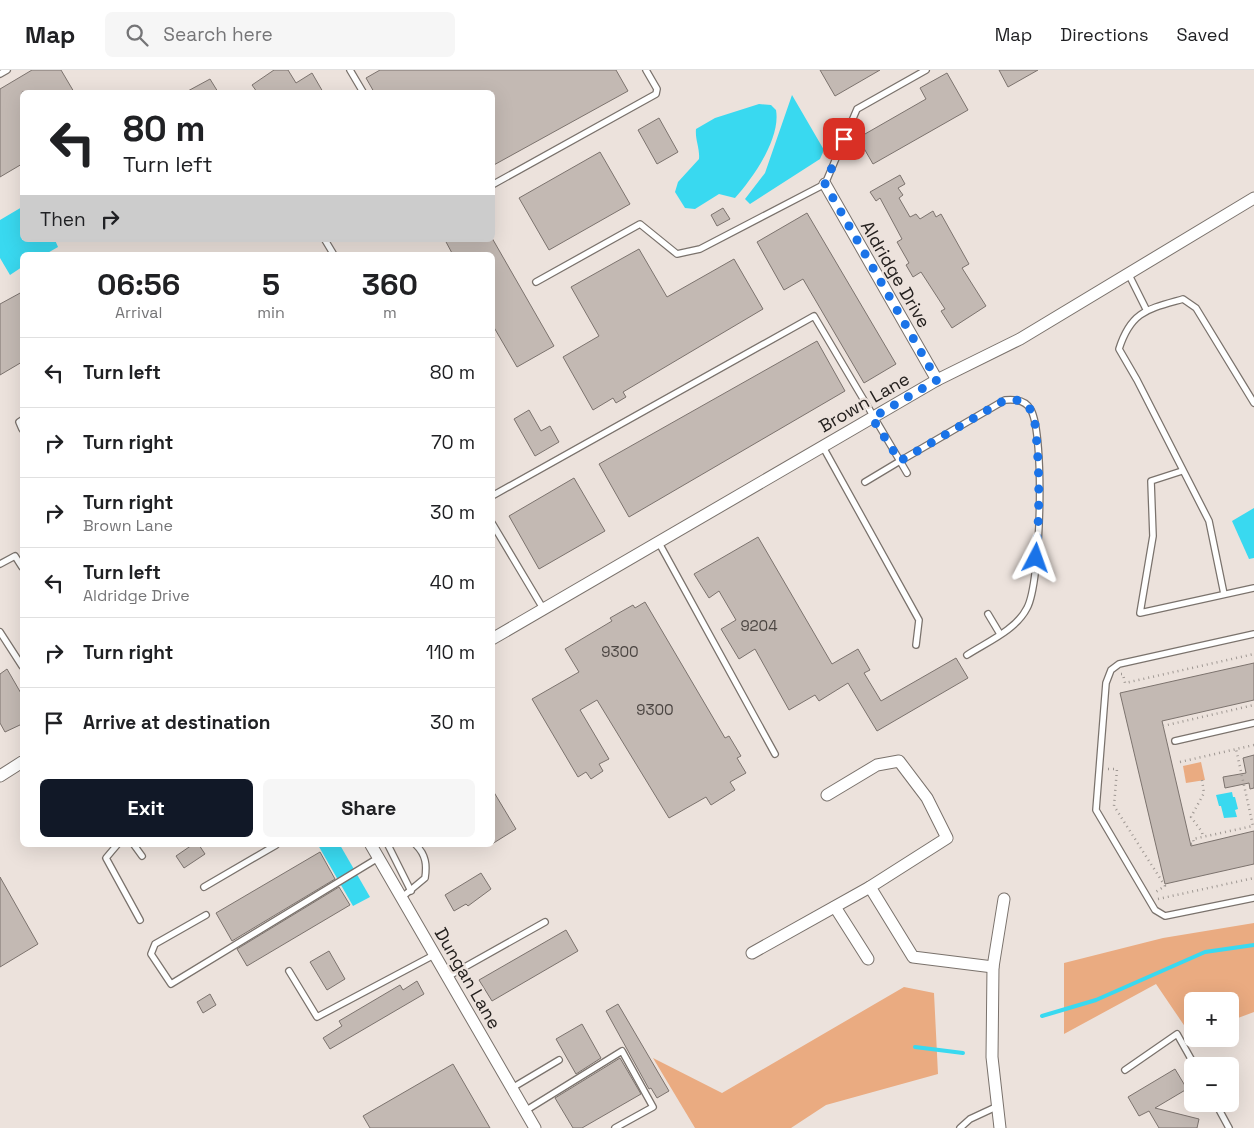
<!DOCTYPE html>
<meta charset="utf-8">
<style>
:root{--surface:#fff;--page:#f6f6f6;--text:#202124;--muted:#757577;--line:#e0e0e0;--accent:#111827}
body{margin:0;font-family:"Space Grotesk",sans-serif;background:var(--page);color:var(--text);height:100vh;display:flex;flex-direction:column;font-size:19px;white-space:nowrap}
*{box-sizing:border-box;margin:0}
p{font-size:16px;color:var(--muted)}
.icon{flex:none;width:28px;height:28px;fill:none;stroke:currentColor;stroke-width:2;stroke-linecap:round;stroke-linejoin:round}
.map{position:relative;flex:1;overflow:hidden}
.details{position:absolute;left:20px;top:182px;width:475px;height:595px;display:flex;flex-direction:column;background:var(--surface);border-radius:8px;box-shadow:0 5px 20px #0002}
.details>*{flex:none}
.guide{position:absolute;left:20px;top:20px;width:475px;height:152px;border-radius:8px;box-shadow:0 5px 20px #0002;background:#fff;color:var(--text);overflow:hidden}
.buttons{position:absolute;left:1184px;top:922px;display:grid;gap:10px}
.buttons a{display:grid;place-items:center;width:55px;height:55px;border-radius:8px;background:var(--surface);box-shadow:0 5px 20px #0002;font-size:25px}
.pin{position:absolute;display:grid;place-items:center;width:42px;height:42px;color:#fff;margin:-21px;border-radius:10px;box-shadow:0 2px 8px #0006}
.me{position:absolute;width:55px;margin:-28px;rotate:4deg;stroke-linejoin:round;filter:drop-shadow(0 0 4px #0008)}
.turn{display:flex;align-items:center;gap:18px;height:105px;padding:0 20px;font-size:22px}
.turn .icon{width:65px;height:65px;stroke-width:2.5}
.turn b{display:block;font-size:35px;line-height:42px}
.then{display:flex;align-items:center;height:48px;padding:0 20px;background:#0003;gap:10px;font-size:19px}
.eta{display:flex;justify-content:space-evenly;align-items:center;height:85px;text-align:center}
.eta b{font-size:30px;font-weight:700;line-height:35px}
.action{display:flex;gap:10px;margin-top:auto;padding:10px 20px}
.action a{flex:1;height:58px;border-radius:8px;background:var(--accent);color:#fff;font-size:20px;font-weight:700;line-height:58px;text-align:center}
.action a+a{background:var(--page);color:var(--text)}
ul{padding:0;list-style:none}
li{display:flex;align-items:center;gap:15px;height:70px;padding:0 20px;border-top:1px solid var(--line)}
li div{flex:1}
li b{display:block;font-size:19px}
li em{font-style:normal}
header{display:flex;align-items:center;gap:30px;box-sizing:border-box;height:70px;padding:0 25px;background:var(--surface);border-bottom:1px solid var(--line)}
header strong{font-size:24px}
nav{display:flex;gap:28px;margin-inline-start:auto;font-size:18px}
.search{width:350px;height:45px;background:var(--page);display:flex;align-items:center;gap:12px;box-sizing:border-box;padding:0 18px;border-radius:8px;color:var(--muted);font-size:19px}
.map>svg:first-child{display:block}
.green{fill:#eaab81}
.water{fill:#39d9f0}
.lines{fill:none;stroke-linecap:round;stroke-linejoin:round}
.stream{stroke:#39d9f0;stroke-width:4}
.building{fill:#c3b9b3;stroke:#7c736e}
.lane-casing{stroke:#7a726c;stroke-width:8}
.street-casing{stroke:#7a726c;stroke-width:13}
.path{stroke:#9f9893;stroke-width:2.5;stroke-dasharray:1 4;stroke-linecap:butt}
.lane{stroke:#fff;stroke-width:5.5}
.street{stroke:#fff;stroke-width:11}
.route{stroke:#1a73e8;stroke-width:9;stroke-dasharray:0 16.2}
.labels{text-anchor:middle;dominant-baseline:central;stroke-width:4.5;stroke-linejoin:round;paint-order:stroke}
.number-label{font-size:15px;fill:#4c4643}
.street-label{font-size:18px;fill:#24201e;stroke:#ece2dc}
</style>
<header>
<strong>Map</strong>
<div class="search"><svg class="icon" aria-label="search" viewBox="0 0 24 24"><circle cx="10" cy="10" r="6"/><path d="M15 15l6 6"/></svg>Search here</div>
<nav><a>Map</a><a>Directions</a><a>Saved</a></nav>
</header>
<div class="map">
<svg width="1254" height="1058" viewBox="0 0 1254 1058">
<rect width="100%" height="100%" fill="#ece2dc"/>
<g class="green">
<polygon points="1201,692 1205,710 1186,713 1183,696"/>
<polygon points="1254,853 1254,942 1230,951 1230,931 1192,931 1192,967 1156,914 1064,964 1064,893 1163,868"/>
<polygon points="904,917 934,923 938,1004 826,1035 791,1058 695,1058 653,988 722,1023"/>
</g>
<g class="water">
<polygon points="792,25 824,80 820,89 750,134 745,129 765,103"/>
<path d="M759 34 771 35 776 40C781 68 753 108 735 128L719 124 695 139 685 138 675 122 678 112 699 89C700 78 695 70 696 59L715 48Z"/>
<polygon points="22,137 22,170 55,170 58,177 44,185 22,185 22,197 10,205 0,188 0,150"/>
<polygon points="1254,438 1254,488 1249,489 1232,451"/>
<polygon points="1232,722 1233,727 1235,727 1238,739 1235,740 1237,747 1224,748 1221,736 1219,736 1216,725"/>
<polygon points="318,775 340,775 370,827 353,836"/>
</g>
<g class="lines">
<g class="stream">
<polyline points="1042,946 1096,930 1205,882 1254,875"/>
<polyline points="915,977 963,983"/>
</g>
</g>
<g class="building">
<polygon points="32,0 61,0 74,22 22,22 22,94 0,107 0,19"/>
<polygon points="274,0 288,0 296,13 312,3 323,22 257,22 252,15"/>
<polygon points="380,0 616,0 628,21 492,96 492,22 374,22 366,8"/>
<polygon points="820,0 880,0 835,26"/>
<polygon points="999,0 1038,0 1008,17"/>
<polygon points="947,3 968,40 873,94 858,68 926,29 920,18"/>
<polygon points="210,9 218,22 186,22"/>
<polygon points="659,48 678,82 657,94 638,60"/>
<polygon points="600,82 630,134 549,180 519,128"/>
<polygon points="900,105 905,114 898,118 903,125 899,128 910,147 916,144 920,149 933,141 936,147 941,144 969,194 962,198 986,236 952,258 941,241 945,239 921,202 913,207 906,195 909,193 897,172 902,169 880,128 876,131 870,122"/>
<polygon points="723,138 730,149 717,156 711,145"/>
<polygon points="807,143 896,294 864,313 803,209 784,220 757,172"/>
<polygon points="492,168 554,276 517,297 492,254 492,185 453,185 445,170"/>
<polygon points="639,179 667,227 734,189 763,239 623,322 626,327 616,333 613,328 593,340 563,287 599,266 571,217"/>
<polygon points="22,222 22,292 0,305 0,234"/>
<polygon points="817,271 845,321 629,447 599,394"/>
<polygon points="529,340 541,361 550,356 559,372 535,386 514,349"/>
<polygon points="574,408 605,461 539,499 509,446"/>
<polygon points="758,467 832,594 858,579 870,600 864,603 881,631 956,588 968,608 877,661 848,613 819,631 815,625 789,640 755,579 739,589 721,559 736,550 719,521 709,528 694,504"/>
<polygon points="645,532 725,668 729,666 741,686 737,688 746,703 730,712 735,720 711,735 706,727 669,748 597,630 580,640 609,689 599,694 603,701 591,709 586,702 578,707 532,629 579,602 565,579 612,551 610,548 633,535 635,538"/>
<polygon points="1254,593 1254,630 1162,651 1191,776 1254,761 1254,794 1165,814 1120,623"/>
<polygon points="7,599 22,625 22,654 5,662 0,653 0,604"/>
<polygon points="1254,685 1254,718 1250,719 1249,713 1225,718 1223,707 1246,703 1243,688"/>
<polygon points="492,719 516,759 492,774"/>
<polygon points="192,775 199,775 205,784 184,798 176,786"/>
<polygon points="320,782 335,809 232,871 216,843"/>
<polygon points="481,803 491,819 468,836 466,834 454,841 445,825"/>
<polygon points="0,807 38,874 0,897"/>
<polygon points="339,817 350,835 247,896 237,879"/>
<polygon points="566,860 578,881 492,931 479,910"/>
<polygon points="329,881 345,909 327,920 310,892"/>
<polygon points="417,911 424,924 330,979 323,968 342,956 339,951 400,915 403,920"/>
<polygon points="210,924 216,935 203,943 197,932"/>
<polygon points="618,934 669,1021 657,1028 651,1018 649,1019 606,941"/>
<polygon points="582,954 601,988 576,1004 556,969"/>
<polygon points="620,988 641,1024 582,1058 573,1058 555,1028"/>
<polygon points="453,994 490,1058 370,1058 363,1046"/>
<polygon points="1175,999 1187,1019 1155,1038 1199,1049 1197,1058 1159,1058 1149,1041 1139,1046 1128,1027"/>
</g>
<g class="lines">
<defs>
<g id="lane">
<polyline points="350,0 363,22"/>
<polyline points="0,4 7,0"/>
<polyline points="492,115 656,24 657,19 646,0"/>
<polyline points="325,170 334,185"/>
<polyline points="1128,203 1146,239"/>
<polyline points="536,212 640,154 677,184 700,179 825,114 857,39 926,0"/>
<polyline points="22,350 19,352 22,359"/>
<polyline points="823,377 919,550 916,575"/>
<polyline points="1182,401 1151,411 1153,466 1140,543 1254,518"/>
<polyline points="865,412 900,391 907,403"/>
<path d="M492 426 814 246 900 391 1005 330C1015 329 1026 330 1031 340 1045 366 1041 513 1027 538 1016 560 987 572 967 585"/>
<polyline points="492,453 544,540"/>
<polyline points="659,473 775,684"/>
<polyline points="0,494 15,486 22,497"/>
<path d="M1224 524 1209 451 1137 310 1119 279C1131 241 1148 239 1183 229L1196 238 1254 333"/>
<polyline points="988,544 1000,564"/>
<polyline points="0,562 22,596"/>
<polyline points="1254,564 1119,594 1111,600 1106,613 1096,740 1155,840 1165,846 1254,828"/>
<polyline points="1175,671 1254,653"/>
<polyline points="117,775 106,788 140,850"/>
<polyline points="134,775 142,786"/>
<polyline points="388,775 411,821"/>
<polyline points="204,817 276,775"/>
<path d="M401 828 425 808C427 795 426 785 416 775"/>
<polyline points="206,845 155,874 151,884 171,914 378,788"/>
<polyline points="289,901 317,947 434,885"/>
<polyline points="447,907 545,852"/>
<polyline points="1125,1000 1177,964 1195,996"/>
<polyline points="512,1018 559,990"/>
<polyline points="1216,1034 1229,1058"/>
<polyline points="525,1041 622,981 653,1037 615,1058"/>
<polyline points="960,1058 970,1049 998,1036"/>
</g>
<g id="street">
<polyline points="825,114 937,310"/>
<polyline points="492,569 937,310 1020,269 1254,128"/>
<polyline points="0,706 22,692"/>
<polyline points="827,725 877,695 899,691 927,728 947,768 870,817 913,887 993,897"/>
<polyline points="371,775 535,1058"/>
<polyline points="835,837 868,889"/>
<polyline points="752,883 870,817"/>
<polyline points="1000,1058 992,987 993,897 1004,829"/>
</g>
</defs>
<use href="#lane" class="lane-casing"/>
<use href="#street" class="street-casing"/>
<g class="path">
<polyline points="1121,604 1123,604 1125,613 1254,584"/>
<polyline points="1163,656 1254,635"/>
<polyline points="1180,692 1254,675"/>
<polyline points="1108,699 1117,699 1114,736 1165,816 1154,823"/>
<polyline points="1202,710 1204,723 1191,747 1202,762 1203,767"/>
<polyline points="1191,774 1194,773 1193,769 1253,756 1236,679"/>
<polyline points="1158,829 1254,808"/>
</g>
<use href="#lane" class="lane"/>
<use href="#street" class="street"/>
</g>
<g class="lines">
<path class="route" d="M844 69 825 114 937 310 872 348 900 391 1005 330C1015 329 1026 330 1031 341 1036 351 1036 364 1037 375 1040 413 1039 450 1036 488"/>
</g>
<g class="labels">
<g class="number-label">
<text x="759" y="555">9204</text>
<text x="620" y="581">9300</text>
<text x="655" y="639">9300</text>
</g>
<g class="street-label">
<text transform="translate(896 204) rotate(60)">Aldridge Drive</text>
<text transform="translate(864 332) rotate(-30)">Brown Lane</text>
<text transform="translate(468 908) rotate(60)">Dungan Lane</text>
</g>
</g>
</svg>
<div class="buttons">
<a>+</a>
<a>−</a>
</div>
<div class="pin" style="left:844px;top:69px;background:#d93025"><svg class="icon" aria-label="arrive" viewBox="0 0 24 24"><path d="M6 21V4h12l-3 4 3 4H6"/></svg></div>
<svg class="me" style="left:1036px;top:488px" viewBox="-20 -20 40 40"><path d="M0-17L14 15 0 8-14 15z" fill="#1a73e8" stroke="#fff" stroke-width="4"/></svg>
<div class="guide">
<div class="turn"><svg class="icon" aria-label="left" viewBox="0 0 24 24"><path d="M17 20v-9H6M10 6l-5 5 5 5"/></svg><div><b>80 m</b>Turn left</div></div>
<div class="then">Then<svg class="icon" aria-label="right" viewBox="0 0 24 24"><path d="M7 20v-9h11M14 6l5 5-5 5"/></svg></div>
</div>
<section class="details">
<div class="eta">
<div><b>06:56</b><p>Arrival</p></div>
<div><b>5</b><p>min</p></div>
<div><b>360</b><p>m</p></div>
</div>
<ul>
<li><svg class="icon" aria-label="left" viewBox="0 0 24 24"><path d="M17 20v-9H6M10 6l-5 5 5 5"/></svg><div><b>Turn left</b></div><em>80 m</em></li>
<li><svg class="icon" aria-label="right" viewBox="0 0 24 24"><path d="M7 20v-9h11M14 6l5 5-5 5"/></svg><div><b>Turn right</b></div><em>70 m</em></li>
<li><svg class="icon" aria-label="right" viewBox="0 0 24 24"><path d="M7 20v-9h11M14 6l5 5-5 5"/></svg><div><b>Turn right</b><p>Brown Lane</p></div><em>30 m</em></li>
<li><svg class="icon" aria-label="left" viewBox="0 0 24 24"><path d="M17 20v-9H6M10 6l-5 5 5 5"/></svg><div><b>Turn left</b><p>Aldridge Drive</p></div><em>40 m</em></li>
<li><svg class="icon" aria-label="right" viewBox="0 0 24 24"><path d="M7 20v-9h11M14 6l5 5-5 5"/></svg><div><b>Turn right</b></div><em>110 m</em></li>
<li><svg class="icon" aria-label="arrive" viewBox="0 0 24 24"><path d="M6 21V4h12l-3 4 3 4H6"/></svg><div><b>Arrive at destination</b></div><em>30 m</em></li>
</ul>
<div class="action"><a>Exit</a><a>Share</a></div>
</section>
</div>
